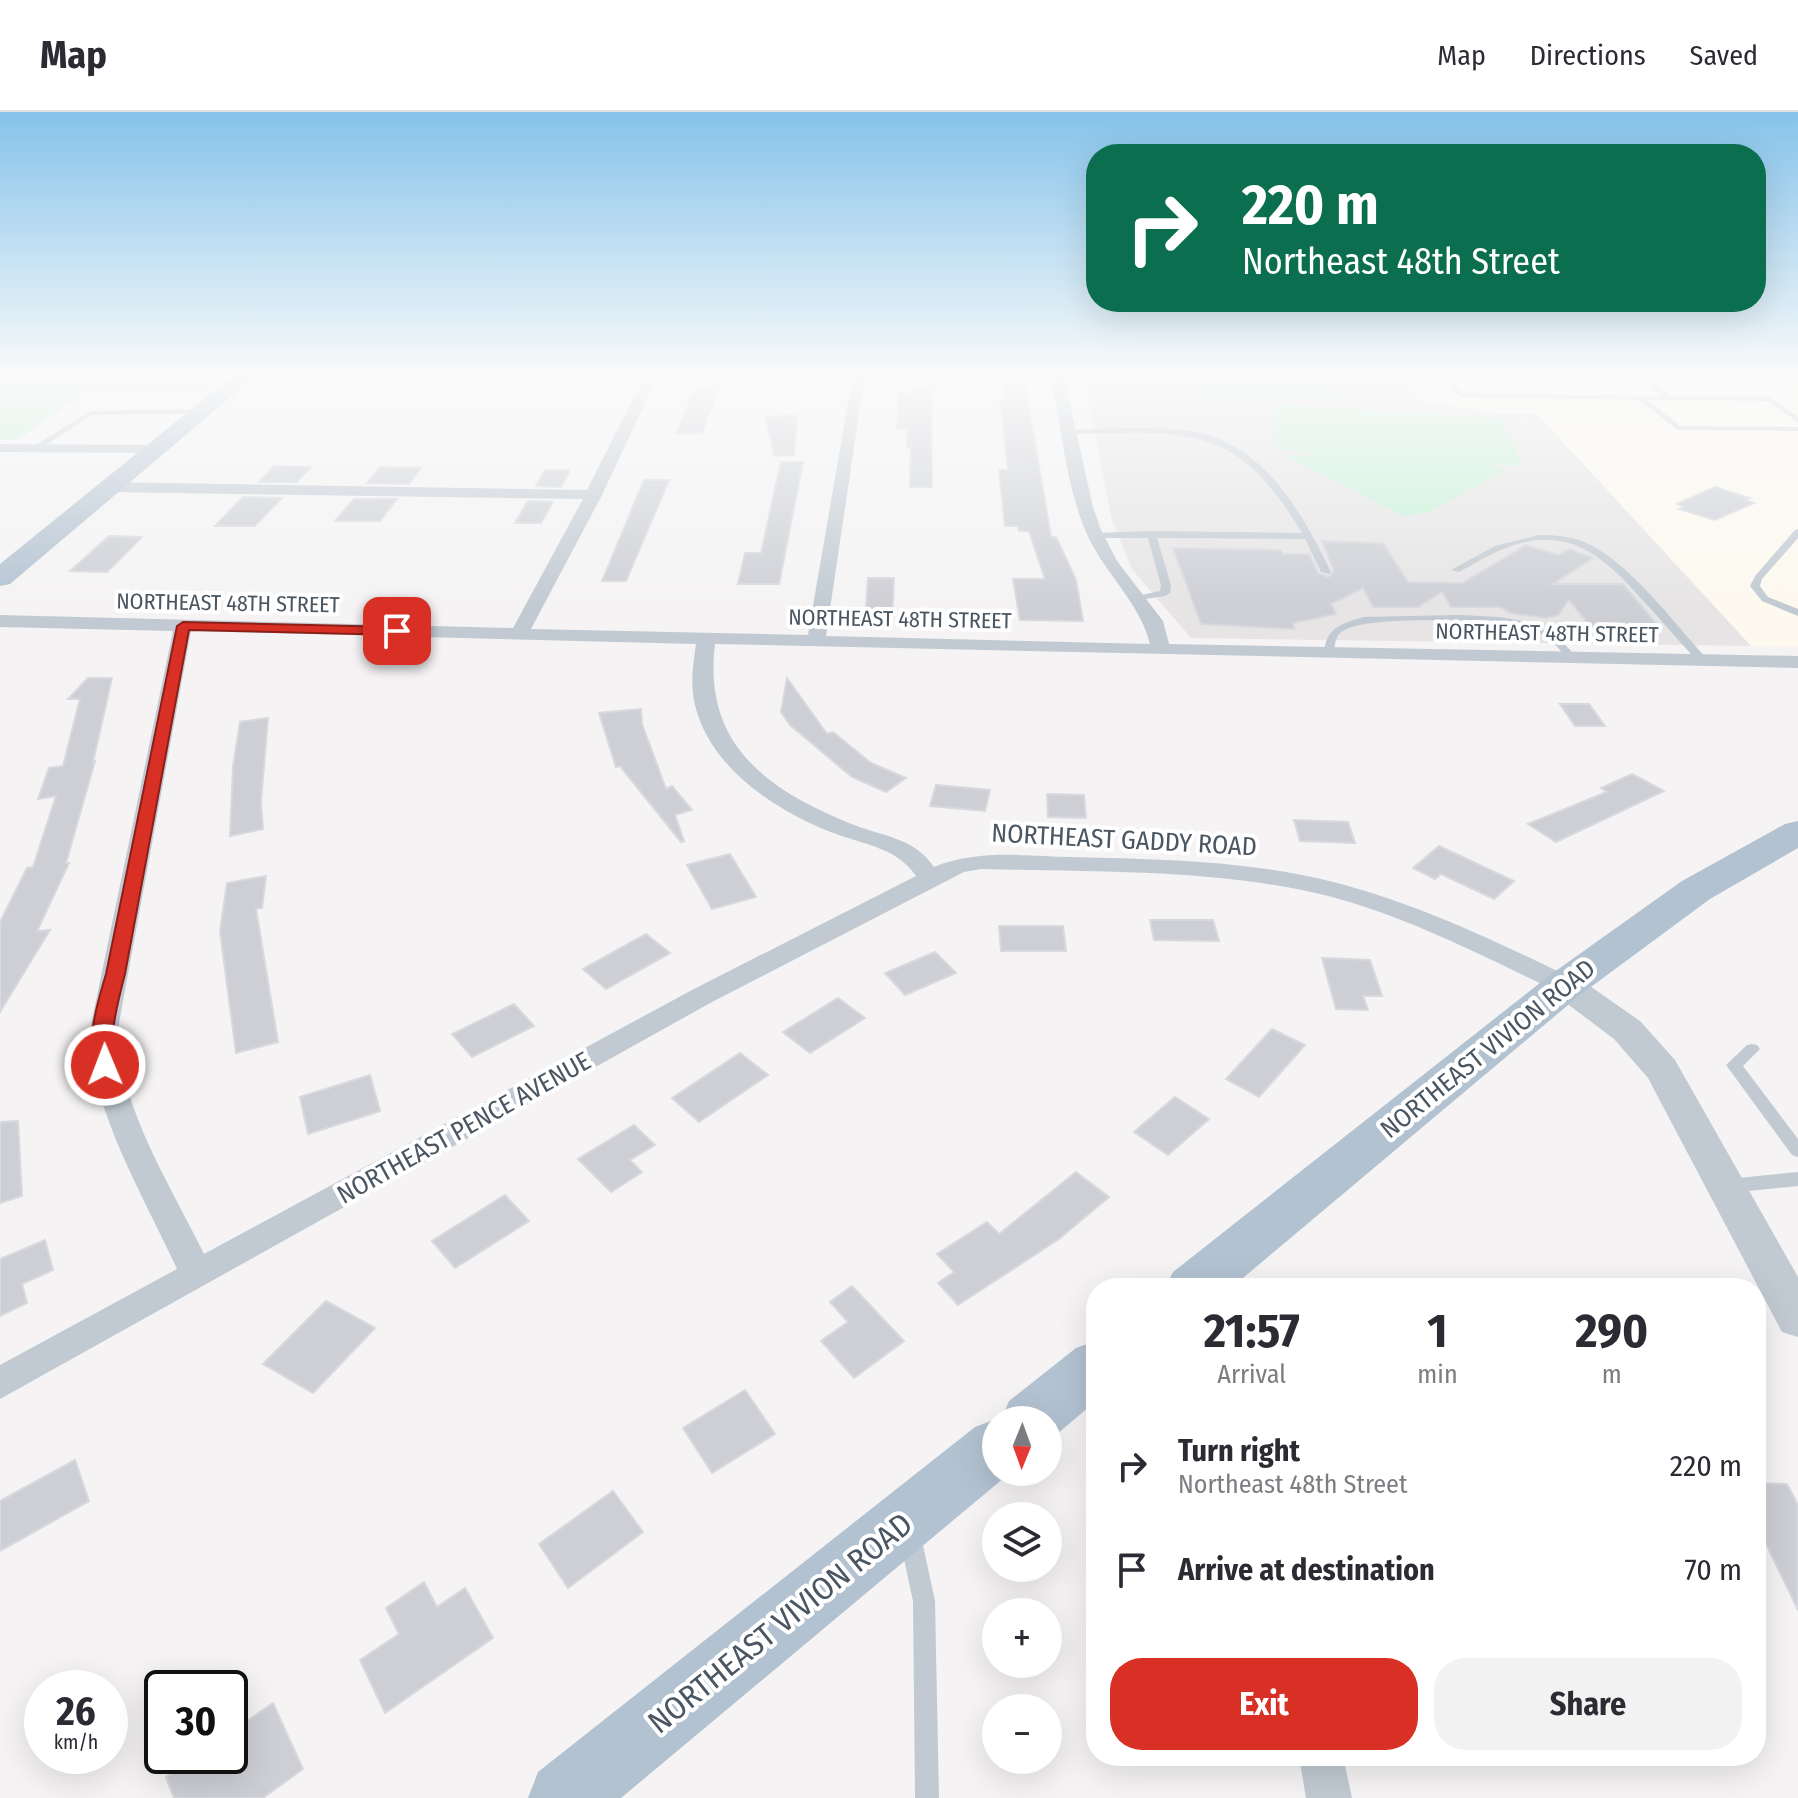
<!DOCTYPE html>
<meta charset="utf-8">
<style>
:root{--surface:#fff;--page:#f2f2f3;--text:#2b2b33;--muted:#7c7c81;--line:#e1e1e2;--accent:#d93025}
body{margin:0;font-family:"Fira Sans Condensed",sans-serif;background:var(--page);color:var(--text);height:100vh;display:flex;flex-direction:column;font-size:30px;white-space:nowrap}
*{box-sizing:border-box;margin:0}
p{font-size:26px;color:var(--muted)}
.icon{flex:none;width:44px;height:44px;fill:none;stroke:currentColor;stroke-width:2;stroke-linecap:round;stroke-linejoin:round}
.map{position:relative;flex:1;overflow:hidden}
.details{position:absolute;left:1086px;top:1166px;width:680px;height:488px;display:flex;flex-direction:column;background:var(--surface);border-radius:32px;box-shadow:0 8px 32px #0002}
.details>*{flex:none}
.banner{position:absolute;left:1086px;top:32px;width:680px;height:168px;border-radius:32px;box-shadow:0 8px 32px #0002;background:#0b6e4f;color:#fff;overflow:hidden}
.needle{width:52px;rotate:181deg}
.controls{position:absolute;left:982px;top:1294px;display:grid;gap:16px}
.controls a{display:grid;place-items:center;width:80px;height:80px;border-radius:50%;background:var(--surface);box-shadow:0 8px 32px #0002;font-size:40px}
.speed{position:absolute;left:24px;top:1558px;display:flex;gap:16px;font-size:40px;font-weight:700;text-align:center}
.speed>*{display:grid;place-content:center;width:104px;height:104px;border-radius:50%;background:var(--surface);box-shadow:0 8px 32px #0002;line-height:1}
.speed small{font-size:20px;font-weight:400}
.speed .limit{border:4px solid #111;border-radius:12px;background:#fff;color:#111}
.pin{position:absolute;display:grid;place-items:center;width:68px;height:68px;color:#fff;margin:-34px;border-radius:16px;box-shadow:0 4px 12px #0006}
.me{position:absolute;width:88px;margin:-44px;rotate:359deg;stroke-linejoin:round;filter:drop-shadow(0 0 6px #0008)}
.turn{display:flex;align-items:center;gap:28px;height:168px;padding:0 24px;font-size:36px}
.turn .icon{width:104px;height:104px;stroke-width:2.5}
.turn b{display:block;font-size:56px;line-height:68px}
.eta{display:flex;justify-content:space-evenly;align-items:center;height:136px;text-align:center}
.eta b{font-size:48px;font-weight:700;line-height:56px}
.button{display:flex;gap:16px;margin-top:auto;padding:16px 24px}
.button a{flex:1;height:92px;border-radius:32px;background:var(--accent);color:#fff;font-size:32px;font-weight:700;line-height:92px;text-align:center}
.button a+a{background:var(--page);color:var(--text)}
ul{padding:0;list-style:none}
li{display:flex;align-items:center;gap:24px;height:104px;padding:0 24px}
li div{flex:1}
li b{display:block;font-size:30px}
li em{font-style:normal}
header{display:flex;align-items:center;gap:48px;box-sizing:border-box;height:112px;padding:0 40px;background:var(--surface);border-bottom:2px solid var(--line)}
header strong{font-size:38px}
nav{display:flex;gap:44px;margin-inline-start:auto;font-size:28px}
.map>svg:first-child{display:block}
.commercial{fill:#fdf9ef}
.education{fill:#e6e4e5}
.green{fill:#c3f1d5}
.building{fill:#cdcfd5;stroke:#d7d9de;stroke-width:2}
.lines{fill:none;stroke-linecap:round;stroke-linejoin:round}
.service{fill:#c1cad2;fill-rule:evenodd}
.minor{fill:#c1cad2;fill-rule:evenodd}
.tertiary{fill:#c1cad2;fill-rule:evenodd}
.primary{fill:#b3c2d1;fill-rule:evenodd}
.route{fill:#d93025;stroke:#8d1f18;stroke-width:2}
.labels{text-anchor:middle;dominant-baseline:central;stroke-width:8;stroke-linejoin:round;paint-order:stroke}
.far-street-label{font-size:22px;fill:#4a5661;stroke:#fff}
.street-label{font-size:26px;fill:#4a5661;stroke:#fff}
.near-street-label{font-size:32px;fill:#4a5661;stroke:#fff}
</style>
<header>
<strong>Map</strong>
<nav><a>Map</a><a>Directions</a><a>Saved</a></nav>
</header>
<div class="map">
<svg width="1798" height="1686" viewBox="0 0 1798 1686">
<rect width="100%" height="100%" fill="#f5f3f3"/>
<polygon class="commercial" points="1398,261 1798,261 1798,535 1751,534 1537,302 1497,302 1421,288"/>
<polygon class="education" points="1083,261 1398,261 1421,288 1497,302 1537,302 1751,534 1191,526 1132,457 1112,409"/>
<g class="green">
<polygon points="0,261 227,261 207,278 91,277 18,327 0,328"/>
<polygon points="1184,261 1324,261 1339,288 1191,285"/>
<polygon points="1274,292 1500,306 1522,354 1488,352 1506,358 1429,400 1404,404 1287,345 1319,341 1278,338"/>
</g>
<g class="building">
<polygon points="1002,261 1023,261 1051,425 1056,425 1076,468 1083,509 1020,508 1013,467 1045,467 1029,419 1019,419 1018,414 1005,414 999,358 1008,358 1000,288 1005,288"/>
<polygon points="696,274 719,274 702,321 676,321"/>
<polygon points="912,276 931,276 932,375 910,375 911,336 907,336 908,317 897,317 899,281 912,281"/>
<polygon points="797,303 794,343 774,344 766,305"/>
<polygon points="781,350 803,350 779,472 738,472 745,441 761,441"/>
<polygon points="274,354 311,355 297,370 259,370"/>
<polygon points="380,355 421,356 409,372 367,371"/>
<polygon points="545,358 570,358 561,375 536,374"/>
<polygon points="644,368 669,368 626,469 602,469"/>
<polygon points="1715,375 1750,386 1745,388 1754,391 1715,408 1679,397 1685,395 1677,392"/>
<polygon points="243,385 282,386 255,414 215,414"/>
<polygon points="354,387 397,387 380,409 335,409"/>
<polygon points="528,389 553,390 541,411 515,411"/>
<polygon points="109,424 142,425 107,460 70,459"/>
<polygon points="1322,429 1383,431 1408,470 1462,471 1526,433 1558,443 1570,437 1593,446 1553,472 1623,472 1661,517 1592,516 1569,488 1558,503 1546,506 1511,501 1500,495 1451,495 1442,480 1418,495 1373,495 1363,476 1331,492 1336,502 1293,511 1294,517 1201,512 1173,436 1281,438 1283,442 1309,442 1318,461 1328,465 1334,459"/>
<polygon points="868,466 894,466 892,510 865,509"/>
<polygon points="88,566 112,566 93,650 95,649 66,751 69,751 37,819 50,818 0,900 0,810 27,756 33,755 56,684 38,687 49,656 63,654 80,587 68,587"/>
<polygon points="787,566 827,622 833,620 871,651 906,666 886,680 852,665 790,613 781,600"/>
<polygon points="1560,592 1589,592 1605,614 1575,614"/>
<polygon points="641,597 642,612 666,677 672,674 692,698 675,703 684,729 681,730 620,654 616,655 599,601"/>
<polygon points="268,606 261,690 263,717 230,724 233,655 240,610"/>
<polygon points="1632,662 1664,679 1556,730 1528,712 1607,680 1601,676"/>
<polygon points="936,673 990,678 985,699 930,694"/>
<polygon points="1047,682 1084,683 1086,706 1048,705"/>
<polygon points="1294,708 1348,710 1355,731 1300,729"/>
<polygon points="1439,734 1514,769 1494,787 1441,762 1435,767 1413,756"/>
<polygon points="730,742 756,785 712,797 687,753"/>
<polygon points="266,764 262,796 256,797 278,930 236,941 220,819 227,771"/>
<polygon points="1150,808 1213,808 1219,829 1154,828"/>
<polygon points="999,814 1063,814 1066,839 1001,839"/>
<polygon points="646,822 670,841 606,877 583,857"/>
<polygon points="935,840 956,861 905,883 885,861"/>
<polygon points="1322,846 1370,848 1382,884 1363,884 1368,898 1336,897"/>
<polygon points="838,886 865,906 810,941 783,920"/>
<polygon points="514,892 534,914 472,945 452,922"/>
<polygon points="1272,917 1305,933 1259,985 1226,967"/>
<polygon points="740,941 768,963 699,1010 672,986"/>
<polygon points="370,963 380,999 308,1022 300,985"/>
<polygon points="1175,985 1209,1007 1168,1043 1134,1020"/>
<polygon points="18,1009 22,1084 0,1091 0,1010"/>
<polygon points="634,1013 655,1033 630,1048 642,1060 611,1080 578,1047"/>
<polygon points="1076,1060 1109,1085 1059,1127 958,1193 938,1171 954,1160 937,1142 987,1110 999,1122"/>
<polygon points="505,1083 529,1109 455,1156 432,1129"/>
<polygon points="45,1128 53,1158 22,1172 27,1191 0,1204 0,1147"/>
<polygon points="852,1174 904,1229 854,1266 821,1229 848,1210 830,1190"/>
<polygon points="326,1189 375,1216 313,1281 263,1252"/>
<polygon points="745,1278 775,1322 712,1361 683,1316"/>
<polygon points="75,1348 89,1389 0,1439 0,1389"/>
<polygon points="1756,1371 1787,1372 1798,1393 1798,1498 1756,1411"/>
<polygon points="613,1379 643,1420 568,1476 539,1432"/>
<polygon points="424,1470 437,1495 465,1476 493,1526 385,1601 360,1548 399,1522 386,1496"/>
<polygon points="273,1591 303,1657 263,1686 174,1686 166,1665 197,1644 230,1644 230,1621"/>
</g>
<g class="lines">
<g class="service">
<polygon points="1438,261 1445,261 1462,281 1661,284 1636,261 1644,261 1670,284 1769,285 1798,305 1798,310 1767,289 1648,288 1680,314 1798,315 1798,319 1678,318 1639,288 1460,285"/>
<polygon points="201,297 204,297 204,301 92,303 38,338 31,336 90,299"/>
<path d="M1122 316C1153 316 1185 315 1214 325 1273 346 1306 409 1331 460L1329 462 1321 460 1305 427 1157 426 1171 473 1170 481 1165 484 1133 489V485L1160 479 1161 473 1148 426H1096L1092 423 1093 421 1151 419 1302 421C1235 309 1187 320 1069 322L1065 320 1069 318Z"/>
<polygon points="1798,417 1798,426 1762,467 1760,474 1768,485 1798,497 1798,504 1762,489 1750,474 1755,464 1795,418"/>
<path d="M1539 423C1554 423 1568 424 1582 429 1626 446 1674 511 1706 546V550H1698C1682 532 1666 514 1649 495 1619 462 1588 424 1538 428 1510 430 1484 446 1459 460L1451 458 1495 434Z"/>
<path d="M1457 503C1506 505 1545 504 1577 546L1572 549 1568 548C1561 539 1553 528 1542 522 1514 508 1361 500 1340 521 1334 527 1335 537 1333 544H1325L1324 542C1325 516 1342 511 1364 505Z"/>
<polygon points="1752,932 1757,933 1760,937 1743,954 1798,1027 1798,1045 1792,1043 1726,953 1747,933"/>
<polygon points="1798,1060 1798,1074 1729,1081 1723,1079 1721,1074 1723,1069 1729,1067"/>
<polygon points="910,1414 917,1417 921,1424 935,1489 939,1686 915,1686 913,1489 899,1424 903,1417"/>
</g>
<g class="minor">
<path d="M646 261H659L602 383 531 517 808 523 853 261H865L826 524 1150 532C1140 490 1103 460 1086 420 1066 373 1060 311 1051 261H1063L1093 395 1101 418 1117 449 1163 509 1169 532 1798 544V556L715 532C703 631 764 676 849 711 880 724 914 725 934 755 978 737 1026 744 1072 745 1149 747 1226 748 1302 763 1398 782 1487 825 1574 867L1578 873 1574 879 1565 882 1556 879C1475 840 1391 796 1302 778 1197 757 1088 760 981 757L964 760 712 890 0 1287V1253L177 1157C144 1085 93 1001 89 922L173 519 0 515V503L513 516 583 387 110 380 102 375 110 370 587 378ZM191 519 696 532C693 552 690 573 695 593 710 657 779 701 836 722 866 733 897 736 916 764L692 878 204 1142C170 1072 123 1001 117 922Z"/>
<polygon points="0,332 155,333 162,337 155,341 0,340"/>
<polygon points="1299,1644 1343,1644 1352,1686 1306,1686"/>
</g>
<polygon class="tertiary" points="1565,861 1577,865 1640,909 1675,948 1798,1165 1798,1225 1782,1220 1648,966 1614,927 1553,881 1548,873 1553,865"/>
<g class="primary">
<polygon points="236,261 259,261 10,472 0,474 0,452"/>
<polygon points="1798,709 1798,736 1710,787 1580,883 1231,1176 1165,1176 1173,1160 1550,863 1682,769 1785,712"/>
<polygon points="1096,1229 1096,1289 1051,1327 1048,1328 1048,1308 1001,1308 1009,1289 1076,1236"/>
<polygon points="996,1307 999,1308 996,1308 996,1360 1011,1360 621,1686 528,1686 538,1660 975,1315"/>
</g>
</g>
<linearGradient id="sky" x2="0" y2="1"><stop stop-color="#85c3ea"/><stop offset="0.53" stop-color="#fafafa"/><stop offset="1" stop-color="#fafafa" stop-opacity="0"/></linearGradient>
<rect width="1798" height="497" fill="url(#sky)"/>
<path class="route" d="M183 510 397 515 403 519 397 523 189 518 125 862C120 881 115 900 113 919 112 932 118 946 112 958H98C84 931 98 889 106 862L177 514Z"/>
<g class="labels">
<g class="far-street-label">
<text transform="translate(228 491) rotate(1)">NORTHEAST 48TH STREET</text>
<text transform="translate(900 507) rotate(1)">NORTHEAST 48TH STREET</text>
<text transform="translate(1547 521) rotate(1)">NORTHEAST 48TH STREET</text>
</g>
<g class="street-label">
<text transform="translate(1124 728) rotate(3)">NORTHEAST GADDY ROAD</text>
<text transform="translate(1488 937) rotate(-39)">NORTHEAST VIVION ROAD</text>
<text transform="translate(464 1016) rotate(-29)">NORTHEAST PENCE AVENUE</text>
</g>
<g class="near-street-label">
<text transform="translate(780 1511) rotate(-39)">NORTHEAST VIVION ROAD</text>
</g>
</g>
</svg>
<div class="controls">
<a><svg class="needle" viewBox="-14 -14 28 28"><path d="M0-13l5 13h-10z" fill="#e53935"/><path d="M0 13l5-13h-10z" fill="#7c7c81"/></svg></a>
<a><svg class="icon" aria-label="layers" viewBox="0 0 24 24"><path d="M12 4l9 5-9 5-9-5zM3 14l9 5 9-5"/></svg></a>
<a>+</a>
<a>−</a>
</div>
<div class="speed"><div>26<small>km/h</small></div><div class="limit">30</div></div>
<div class="pin" style="left:397px;top:519px;background:#d93025"><svg class="icon" aria-label="arrive" viewBox="0 0 24 24"><path d="M6 21V4h12l-3 4 3 4H6"/></svg></div>
<svg class="me" style="left:105px;top:953px" viewBox="-20 -20 40 40"><circle r="17" fill="#d93025" stroke="#fff" stroke-width="3"/><path d="M0-11L8 9 0 5-8 9z" fill="#fff"/></svg>
<div class="banner">
<div class="turn"><svg class="icon" aria-label="right" viewBox="0 0 24 24"><path d="M7 20v-9h11M14 6l5 5-5 5"/></svg><div><b>220 m</b>Northeast 48th Street</div></div>
</div>
<section class="details">
<div class="eta">
<div><b>21:57</b><p>Arrival</p></div>
<div><b>1</b><p>min</p></div>
<div><b>290</b><p>m</p></div>
</div>
<ul>
<li><svg class="icon" aria-label="right" viewBox="0 0 24 24"><path d="M7 20v-9h11M14 6l5 5-5 5"/></svg><div><b>Turn right</b><p>Northeast 48th Street</p></div><em>220 m</em></li>
<li><svg class="icon" aria-label="arrive" viewBox="0 0 24 24"><path d="M6 21V4h12l-3 4 3 4H6"/></svg><div><b>Arrive at destination</b></div><em>70 m</em></li>
</ul>
<div class="button"><a>Exit</a><a>Share</a></div>
</section>
</div>
